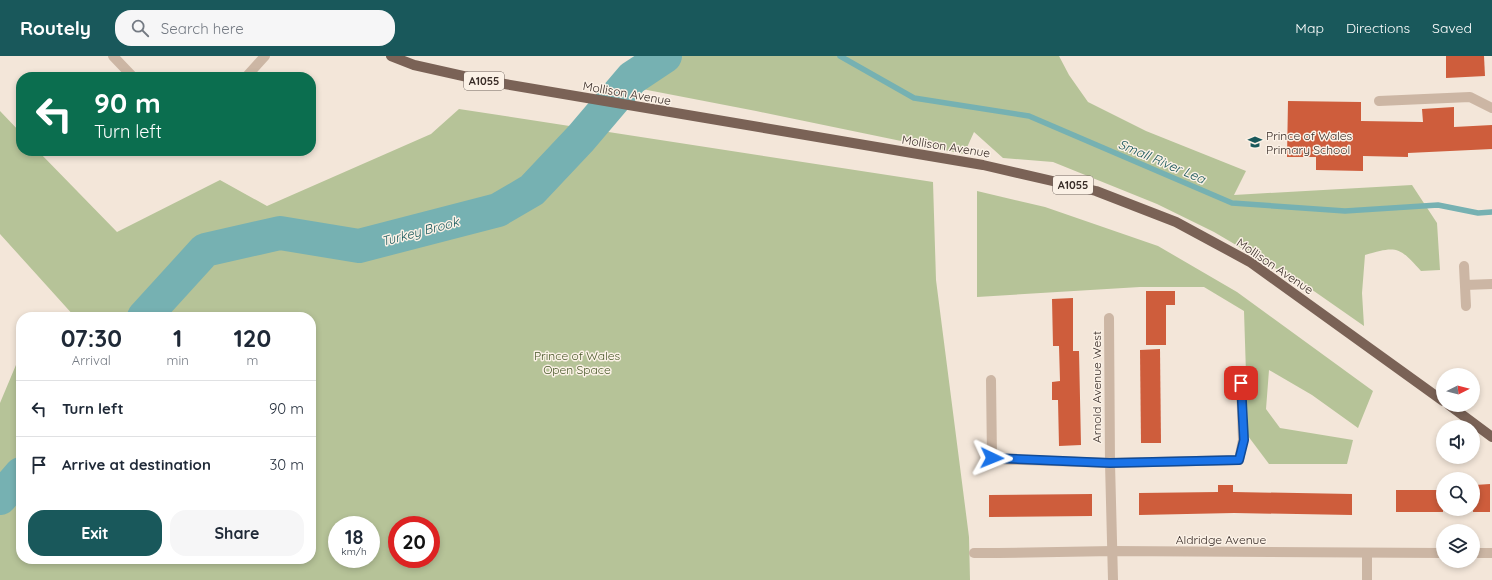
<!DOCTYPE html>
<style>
:root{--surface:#fff;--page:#f6f6f7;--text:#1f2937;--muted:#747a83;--line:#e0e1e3;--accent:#19585b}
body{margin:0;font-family:Quicksand,sans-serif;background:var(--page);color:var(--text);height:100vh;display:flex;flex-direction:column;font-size:15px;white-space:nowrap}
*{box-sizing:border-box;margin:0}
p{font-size:13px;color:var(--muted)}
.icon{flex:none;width:22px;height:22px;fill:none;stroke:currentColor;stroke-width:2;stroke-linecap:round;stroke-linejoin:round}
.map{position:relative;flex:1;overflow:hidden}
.details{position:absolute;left:16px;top:256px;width:300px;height:252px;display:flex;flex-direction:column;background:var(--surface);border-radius:16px;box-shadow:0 2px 6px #0003}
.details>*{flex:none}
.guide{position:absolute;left:16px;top:16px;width:300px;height:84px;border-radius:16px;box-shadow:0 2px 6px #0003;background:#0b6e4f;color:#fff;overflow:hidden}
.needle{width:26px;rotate:84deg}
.controls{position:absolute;left:1436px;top:312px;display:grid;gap:8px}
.controls a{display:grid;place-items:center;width:44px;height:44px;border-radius:50%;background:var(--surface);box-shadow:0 2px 6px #0003;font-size:20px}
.speed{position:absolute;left:328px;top:460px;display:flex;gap:8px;font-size:20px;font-weight:700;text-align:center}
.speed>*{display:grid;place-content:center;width:52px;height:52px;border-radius:50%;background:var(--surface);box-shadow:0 2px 6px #0003;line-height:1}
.speed small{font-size:10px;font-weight:400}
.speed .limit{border:6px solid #d22;background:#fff;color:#111}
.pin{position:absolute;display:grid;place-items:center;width:34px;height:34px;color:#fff;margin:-17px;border-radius:8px;box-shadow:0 2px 6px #0006}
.me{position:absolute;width:44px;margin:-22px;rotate:92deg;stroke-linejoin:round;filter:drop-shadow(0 0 3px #0008)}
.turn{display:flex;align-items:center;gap:14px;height:84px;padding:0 12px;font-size:18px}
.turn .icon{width:52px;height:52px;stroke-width:2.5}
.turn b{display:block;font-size:28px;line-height:34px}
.eta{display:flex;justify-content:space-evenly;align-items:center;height:68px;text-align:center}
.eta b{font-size:24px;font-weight:700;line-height:28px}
.cta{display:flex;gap:8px;margin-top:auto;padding:8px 12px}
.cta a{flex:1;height:46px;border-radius:16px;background:var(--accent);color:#fff;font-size:16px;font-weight:700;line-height:46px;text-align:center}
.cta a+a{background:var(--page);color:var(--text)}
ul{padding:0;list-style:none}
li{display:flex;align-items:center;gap:12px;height:56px;padding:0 12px;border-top:1px solid var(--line)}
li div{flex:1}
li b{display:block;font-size:15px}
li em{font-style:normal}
header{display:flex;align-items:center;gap:24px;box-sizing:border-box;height:56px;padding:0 20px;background:var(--accent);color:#fff}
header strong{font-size:19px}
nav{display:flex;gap:22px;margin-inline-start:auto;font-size:14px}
.search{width:280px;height:36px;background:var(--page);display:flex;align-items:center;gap:10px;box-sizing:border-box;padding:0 14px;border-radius:16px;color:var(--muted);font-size:15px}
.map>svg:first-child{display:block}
.green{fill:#b6c398;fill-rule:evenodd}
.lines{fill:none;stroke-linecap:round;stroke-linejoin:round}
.stream{stroke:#76b1b2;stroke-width:5.5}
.river{stroke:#76b1b2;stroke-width:34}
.building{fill:#ce5d3c}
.service{stroke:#ccb6a4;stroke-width:10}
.minor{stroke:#ccb6a4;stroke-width:10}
.primary{stroke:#7a6256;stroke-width:10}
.route-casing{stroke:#114b97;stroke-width:10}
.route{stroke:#1a73e8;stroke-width:7}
.labels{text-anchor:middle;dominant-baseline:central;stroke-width:3;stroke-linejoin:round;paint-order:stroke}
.shield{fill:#fbf1e6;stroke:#726660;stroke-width:1}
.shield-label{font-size:11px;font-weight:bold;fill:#372b26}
.street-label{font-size:12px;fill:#372b26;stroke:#fbf1e6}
.poi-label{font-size:12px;fill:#372b26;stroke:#fbf1e6;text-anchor:start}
.park-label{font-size:12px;fill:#475728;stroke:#fbf1e6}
.water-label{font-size:13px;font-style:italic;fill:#19585b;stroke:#fbf1e6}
</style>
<header>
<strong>Routely</strong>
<div class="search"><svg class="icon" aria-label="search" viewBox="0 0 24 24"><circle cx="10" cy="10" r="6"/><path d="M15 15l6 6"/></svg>Search here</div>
<nav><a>Map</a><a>Directions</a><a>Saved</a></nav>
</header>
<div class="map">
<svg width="1492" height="524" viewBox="0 0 1492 524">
<rect width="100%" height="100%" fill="#f3e6d9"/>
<g class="green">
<path d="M645 0H1059L1069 19 1088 46 1146 75 1246 115 1234 139 1412 129 1437 167 1440 214 1421 215C1399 190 1396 190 1365 199L1362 237 1364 270 1311 233 1214 176 1157 148 1053 106 1003 102 974 76 964 98 756 55 611 27 632 7Z"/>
<path d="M459 53 933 126 936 224 969 481 970 524H0V347L21 297V503H311V261H75L0 178V55L21 77V95H38L117 176 220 124 267 150 431 78ZM337 469H371V503H337ZM397 469H431V503H397Z"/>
<polygon points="977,135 1045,151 1158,190 1237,236 1373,335 1358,372 1312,339 1269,314 1266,353 1280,372 1353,384 1347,408 1269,408 1248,380 1244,255 1204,231 1140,231 977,241"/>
</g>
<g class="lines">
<polyline class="stream" points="840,0 914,42 1029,60 1232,147 1345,155 1438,149 1478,157 1492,156"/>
<g class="river">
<polyline points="144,261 205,194 280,177 359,190 498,154 532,134 581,82 632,22 665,0"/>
<polyline points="0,442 21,418"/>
</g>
</g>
<g class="building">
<polygon points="1446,0 1484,0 1485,20 1446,22"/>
<polygon points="1288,45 1361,46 1361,65 1423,66 1422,53 1454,51 1454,71 1492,69 1492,93 1408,97 1408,101 1363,100 1363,115 1316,114 1316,101 1287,101"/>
<polygon points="1146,235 1175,235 1175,249 1166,249 1166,289 1146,289"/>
<polygon points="1073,242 1073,295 1079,295 1081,389 1059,390 1058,344 1052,344 1052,326 1060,325 1059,290 1053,290 1052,243"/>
<polygon points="1160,293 1161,387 1141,387 1140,294"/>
<polygon points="1490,428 1490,456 1473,456 1475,429"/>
<polygon points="1218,429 1233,429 1233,436 1352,438 1352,459 1234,457 1139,459 1139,437 1218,436"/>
<rect x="1396" y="434" width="47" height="22"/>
<polygon points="1092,438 1092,460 989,461 989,439"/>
</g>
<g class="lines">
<g class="service">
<polyline points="113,0 133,21"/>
<polyline points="246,21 265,0"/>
<polyline points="1464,210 1466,250"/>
<polyline points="991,324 992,403 1110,407 1239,404 1243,384 1241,327"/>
<polyline points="974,497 998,497"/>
</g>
<g class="minor">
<polyline points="1379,45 1470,41 1492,52"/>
<polyline points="1465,229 1492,228"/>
<polyline points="1109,262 1110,407 1113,524"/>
<polyline points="998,497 1113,495 1443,497"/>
<polyline points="1367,497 1367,524"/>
<polyline points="1473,497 1492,497"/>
</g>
<g class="primary">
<polyline points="391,0 414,9 481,24 983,109 1096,135 1176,166 1250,206 1443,345"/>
<polyline points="1449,349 1492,381"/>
</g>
</g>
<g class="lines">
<defs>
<polyline id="route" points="992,402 1110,407 1239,404 1244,384 1241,327"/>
</defs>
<use href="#route" class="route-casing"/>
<use href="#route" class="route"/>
</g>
<defs>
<symbol id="school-bare" viewBox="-9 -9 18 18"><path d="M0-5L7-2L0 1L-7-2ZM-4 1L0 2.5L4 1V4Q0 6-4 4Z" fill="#19585b" stroke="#fbf1e6" stroke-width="2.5" paint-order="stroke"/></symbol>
</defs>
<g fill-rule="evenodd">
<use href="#school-bare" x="1245" y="76" width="20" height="20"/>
</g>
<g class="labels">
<g class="shield">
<rect x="464" y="16" width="40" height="18" rx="3"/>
<rect x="1053" y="120" width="40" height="18" rx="3"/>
</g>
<g class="shield-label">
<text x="484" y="25">A1055</text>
<text x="1073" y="129">A1055</text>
</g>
<g class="street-label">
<text transform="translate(627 37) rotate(10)">Mollison Avenue</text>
<text transform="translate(946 90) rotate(9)">Mollison Avenue</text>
<text transform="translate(1275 210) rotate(34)">Mollison Avenue</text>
<text transform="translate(1096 331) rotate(-90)">Arnold Avenue West</text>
<text x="1221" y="483">Aldridge Avenue</text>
</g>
<g class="poi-label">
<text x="1266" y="79">Prince of Wales<tspan x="1266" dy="14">Primary School</tspan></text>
</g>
<g class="park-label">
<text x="577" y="299">Prince of Wales<tspan x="577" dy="14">Open Space</tspan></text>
</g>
<g class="water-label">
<text transform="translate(1162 105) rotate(23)">Small River Lea</text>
<text transform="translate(420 175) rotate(-15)">Turkey Brook</text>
</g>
</g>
</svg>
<div class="controls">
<a><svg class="needle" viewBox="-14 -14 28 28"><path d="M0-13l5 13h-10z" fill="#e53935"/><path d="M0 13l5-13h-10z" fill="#747a83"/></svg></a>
<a><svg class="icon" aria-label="sound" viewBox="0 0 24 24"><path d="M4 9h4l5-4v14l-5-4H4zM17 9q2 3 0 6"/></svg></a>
<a><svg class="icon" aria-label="search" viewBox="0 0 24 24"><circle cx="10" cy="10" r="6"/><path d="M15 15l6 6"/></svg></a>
<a><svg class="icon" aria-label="layers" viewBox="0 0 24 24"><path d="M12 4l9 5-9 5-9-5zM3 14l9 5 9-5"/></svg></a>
</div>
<div class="speed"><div>18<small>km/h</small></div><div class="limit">20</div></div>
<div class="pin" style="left:1241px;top:327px;background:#d93025"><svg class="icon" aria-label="arrive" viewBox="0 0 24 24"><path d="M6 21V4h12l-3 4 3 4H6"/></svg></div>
<svg class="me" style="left:992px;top:402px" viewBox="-20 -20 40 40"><path d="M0-17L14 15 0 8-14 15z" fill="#1a73e8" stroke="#fff" stroke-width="4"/></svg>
<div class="guide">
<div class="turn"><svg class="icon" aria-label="left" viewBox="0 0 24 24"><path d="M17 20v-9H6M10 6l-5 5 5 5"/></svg><div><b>90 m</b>Turn left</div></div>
</div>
<section class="details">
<div class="eta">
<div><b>07:30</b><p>Arrival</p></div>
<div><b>1</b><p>min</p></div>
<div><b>120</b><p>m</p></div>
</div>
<ul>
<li><svg class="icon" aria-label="left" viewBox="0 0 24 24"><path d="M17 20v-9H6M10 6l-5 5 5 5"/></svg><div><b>Turn left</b></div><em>90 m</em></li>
<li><svg class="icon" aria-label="arrive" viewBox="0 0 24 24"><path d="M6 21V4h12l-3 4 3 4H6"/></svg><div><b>Arrive at destination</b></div><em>30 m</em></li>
</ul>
<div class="cta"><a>Exit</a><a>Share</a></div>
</section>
</div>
